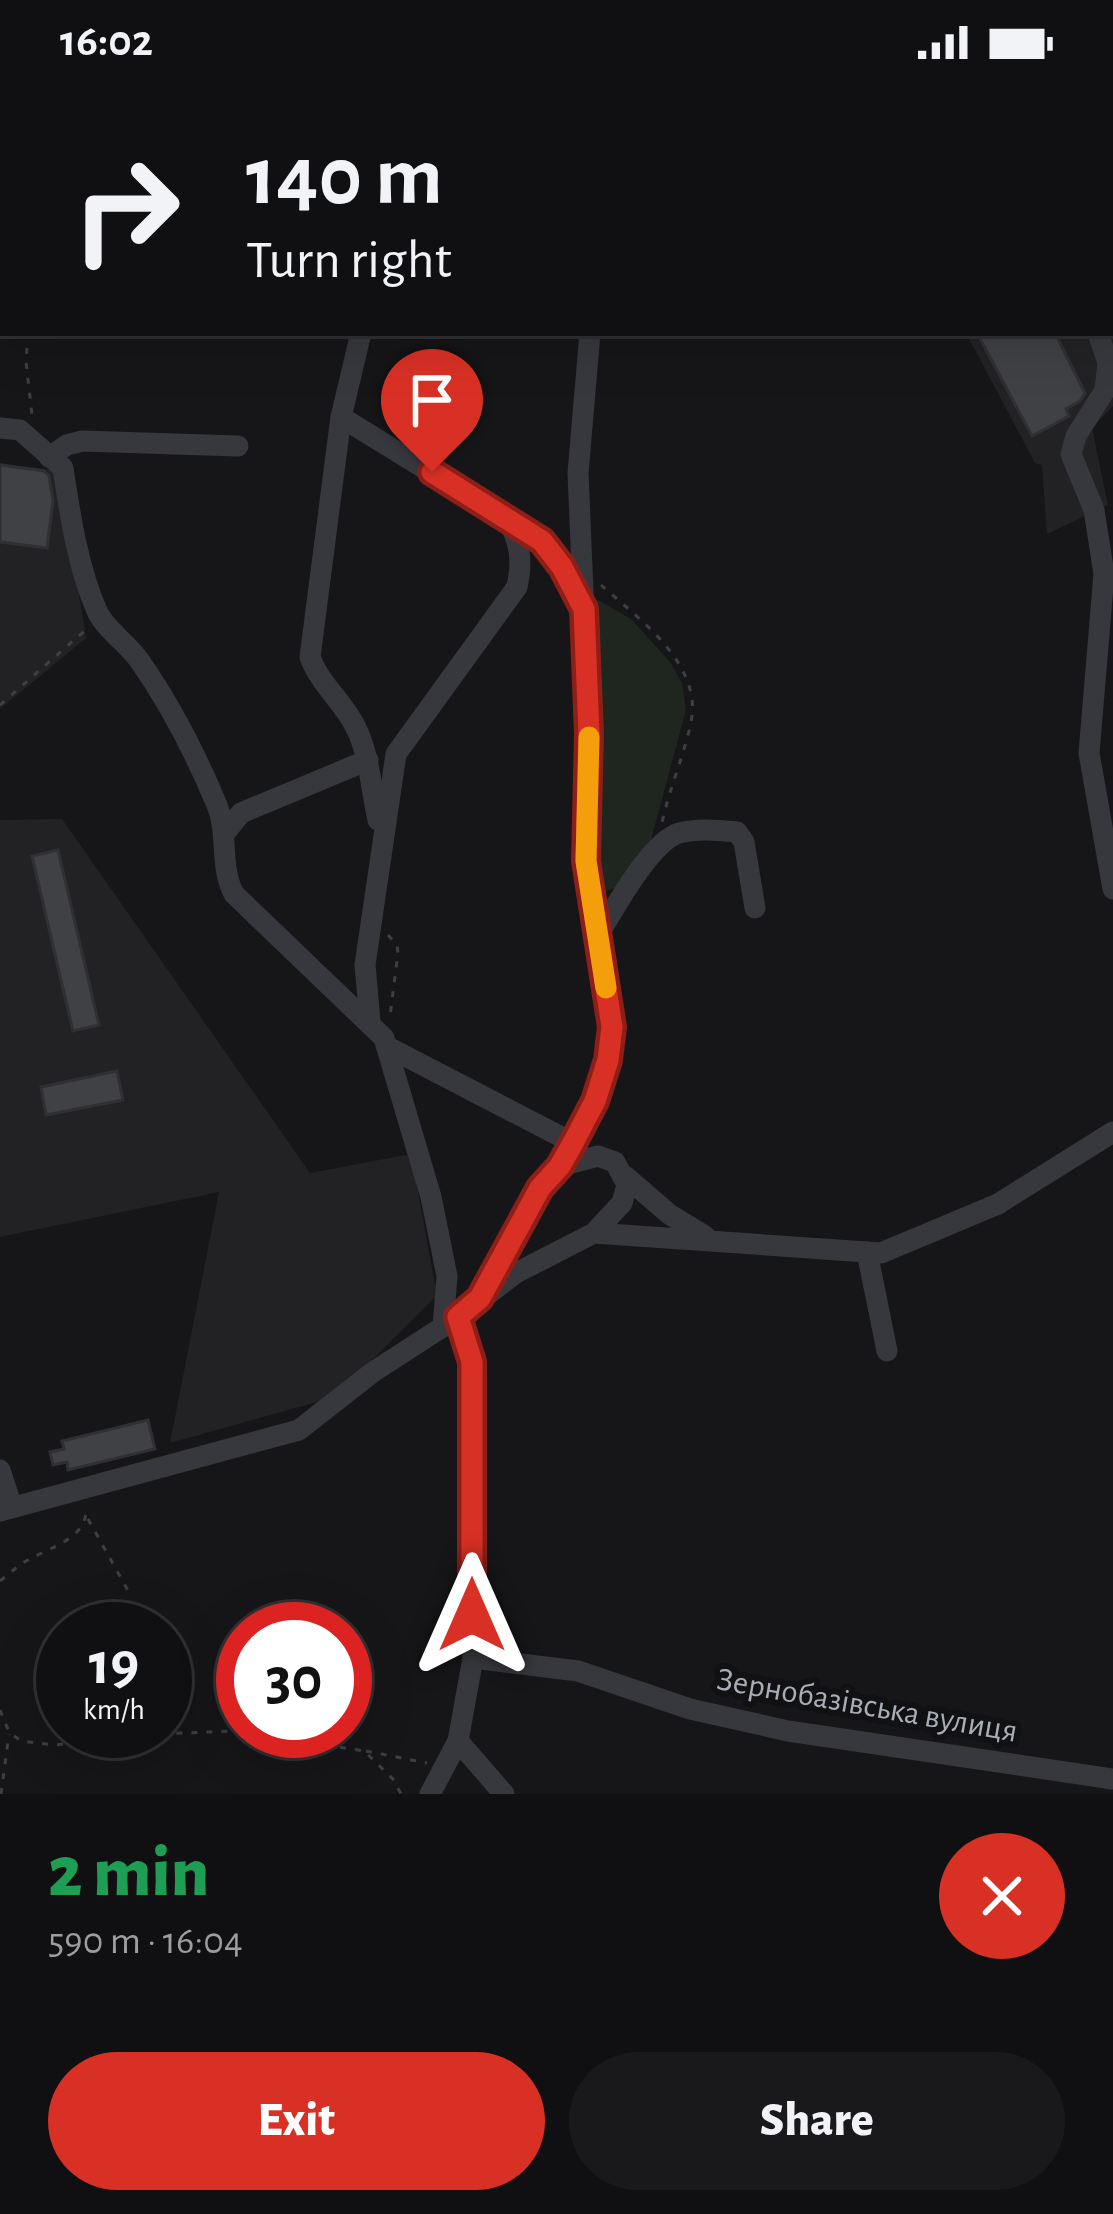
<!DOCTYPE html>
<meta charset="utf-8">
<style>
:root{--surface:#101012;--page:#19191b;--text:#f1f3f6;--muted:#9c9d9f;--line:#303032;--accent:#d93025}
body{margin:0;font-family:"Alegreya Sans",sans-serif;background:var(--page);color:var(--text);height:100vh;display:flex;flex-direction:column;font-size:45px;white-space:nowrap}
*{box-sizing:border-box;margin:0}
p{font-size:39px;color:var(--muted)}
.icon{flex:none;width:66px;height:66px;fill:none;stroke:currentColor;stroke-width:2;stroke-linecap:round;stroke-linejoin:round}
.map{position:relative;height:1710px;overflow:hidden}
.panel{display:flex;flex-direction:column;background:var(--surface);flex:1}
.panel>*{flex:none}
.guide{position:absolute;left:0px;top:0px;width:1113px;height:252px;box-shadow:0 12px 48px #0002,0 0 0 3px var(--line);background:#101012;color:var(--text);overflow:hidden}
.speed{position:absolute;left:36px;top:1518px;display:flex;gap:24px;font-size:60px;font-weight:700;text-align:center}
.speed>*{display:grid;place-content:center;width:156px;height:156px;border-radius:50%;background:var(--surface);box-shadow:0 12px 48px #0002,0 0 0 3px var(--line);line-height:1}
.speed small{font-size:30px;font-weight:400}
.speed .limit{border:18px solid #d22;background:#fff;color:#111}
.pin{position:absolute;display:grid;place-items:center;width:102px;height:102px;color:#fff;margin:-123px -51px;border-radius:50% 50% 50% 0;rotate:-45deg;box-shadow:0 0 12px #0007}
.pin .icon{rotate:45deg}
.me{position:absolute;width:132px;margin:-66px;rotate:0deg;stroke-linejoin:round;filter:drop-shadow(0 0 9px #0008)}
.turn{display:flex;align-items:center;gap:42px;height:252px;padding:0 48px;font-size:54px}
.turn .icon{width:156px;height:156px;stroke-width:2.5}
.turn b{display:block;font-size:84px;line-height:102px}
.round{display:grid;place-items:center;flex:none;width:126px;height:126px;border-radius:63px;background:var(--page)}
.headline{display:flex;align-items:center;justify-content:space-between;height:204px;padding:0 48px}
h1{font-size:72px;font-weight:800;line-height:90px;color:#1e9e55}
.primary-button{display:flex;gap:24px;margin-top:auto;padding:24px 48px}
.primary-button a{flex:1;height:138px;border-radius:72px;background:var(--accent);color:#fff;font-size:48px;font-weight:800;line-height:138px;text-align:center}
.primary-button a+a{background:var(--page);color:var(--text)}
.status{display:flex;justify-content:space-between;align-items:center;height:84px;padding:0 60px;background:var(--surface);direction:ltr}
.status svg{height:33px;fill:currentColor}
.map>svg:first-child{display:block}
.built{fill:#222225}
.green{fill:#1e261f}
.building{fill:#404145;stroke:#303034;stroke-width:3}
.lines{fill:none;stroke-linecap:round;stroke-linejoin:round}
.path{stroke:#3d3f44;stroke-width:3;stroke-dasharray:6 9;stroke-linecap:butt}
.minor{stroke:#37383d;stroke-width:21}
.route-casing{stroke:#8d1f18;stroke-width:30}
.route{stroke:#d93025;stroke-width:21}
.slow{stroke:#f59e0b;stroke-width:21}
.labels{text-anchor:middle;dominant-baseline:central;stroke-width:12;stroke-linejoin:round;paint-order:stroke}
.street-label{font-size:33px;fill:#a8adb8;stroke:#111113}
</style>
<div class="status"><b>16:02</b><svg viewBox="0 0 49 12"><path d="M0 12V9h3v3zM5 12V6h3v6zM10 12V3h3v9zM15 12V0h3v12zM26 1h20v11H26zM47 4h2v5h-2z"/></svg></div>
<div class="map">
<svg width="1113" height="1710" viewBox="0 0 1113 1710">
<rect width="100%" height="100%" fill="#161618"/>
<g class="built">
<polygon points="891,0 1113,0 1113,322 1092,344 1108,421 1047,450 1042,381 1035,379 966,249 1110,249 1110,3"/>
<polygon points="0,379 59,387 86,554 0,625"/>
<polygon points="62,735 310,1089 411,1070 437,1211 335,1313 170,1359 219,1108 0,1153 0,736"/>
</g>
<polygon class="green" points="598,516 631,535 670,578 682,599 686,626 649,763 617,803 599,810 591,805 589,520"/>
<g class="building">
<polygon points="977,249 1055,249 1085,309 1080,317 1066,325 1069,332 1032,352"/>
<polygon points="0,381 44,387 49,392 53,417 47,464 0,458"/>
<polygon points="58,766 99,941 73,947 32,772"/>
<polygon points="117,987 123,1016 46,1031 41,1003"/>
<polygon points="148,1336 155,1365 68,1386 67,1378 53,1381 50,1368 64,1365 62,1357"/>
</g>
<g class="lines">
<g class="path">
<polyline points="161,3 162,0"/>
<polyline points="28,249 26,278 32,331"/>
<path d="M601 501C639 535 703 580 691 638 684 672 669 705 662 739"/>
<polyline points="0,621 89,543"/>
<polyline points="388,851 397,861 398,869 390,932"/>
<polyline points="88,1435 131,1512"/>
<path d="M0 1497C8 1491 15 1484 23 1479 45 1464 87 1457 86 1425"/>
<polyline points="0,1626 9,1648 21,1657 54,1661 155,1650 236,1647 364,1667 393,1695 401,1710"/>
<polyline points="366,1667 427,1679"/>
<polyline points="1,1710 9,1650"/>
</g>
<g class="minor">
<polyline points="593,0 611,3"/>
<polyline points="407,3 408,0"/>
<polyline points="626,3 626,0"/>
<path d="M361 249 341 333 310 573C320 601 344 618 356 644 370 672 371 706 378 736"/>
<polyline points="1098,249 1108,279 1105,306 1076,352 1071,370 1094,426 1104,490 1089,669 1113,805"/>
<polyline points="341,333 542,457 562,483 581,519"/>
<path d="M0 344 20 346 63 384C70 431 78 484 97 527 105 545 127 559 139 576 170 620 196 671 217 721 229 751 219 781 234 810L384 954 431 1113 447 1192 443 1243"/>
<polyline points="49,373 67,361 82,357 238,362"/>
<polyline points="225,749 241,729 368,676"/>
<path d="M597 853C613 827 650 758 679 749 696 744 720 746 737 748L744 758 755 824"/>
<path d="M370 937 365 881 396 670 517 503C523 477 520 458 507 434"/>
<polyline points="388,963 573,1059"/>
<polyline points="625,1092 669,1130 705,1152"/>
<polyline points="594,1149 881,1169 998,1120 1113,1048"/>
<polyline points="867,1168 887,1267"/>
<polyline points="480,1213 540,1104 560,1082 573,1059 595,1017 609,975 612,942 586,777 589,650 578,389 590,249"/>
<polyline points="0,1386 12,1423"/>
<polyline points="0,1427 299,1346 373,1288 458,1233 516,1189 594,1149 622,1119 627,1101 615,1078 598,1072 560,1082"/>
<polyline points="473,1574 578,1587 690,1625 788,1647 1113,1695"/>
<polyline points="458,1657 504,1710"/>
<polyline points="430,1710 458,1657 473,1574 472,1278 458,1233"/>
</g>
</g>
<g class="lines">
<defs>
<polyline id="route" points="432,388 542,457 562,483 584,525 589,650 586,777 612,943 608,976 595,1017 573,1059 560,1082 540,1104 480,1214 458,1233 472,1278 472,1531"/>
</defs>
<use href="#route" class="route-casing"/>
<use href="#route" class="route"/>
<polyline class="slow" points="589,653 586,777 606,904"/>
</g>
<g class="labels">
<g class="street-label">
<text transform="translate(867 1622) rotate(10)">Зернобазівська вулиця</text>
</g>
</g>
</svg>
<div class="speed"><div>19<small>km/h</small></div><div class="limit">30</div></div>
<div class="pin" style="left:432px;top:388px;background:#d93025"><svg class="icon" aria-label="arrive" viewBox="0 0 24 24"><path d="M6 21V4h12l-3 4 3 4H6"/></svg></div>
<svg class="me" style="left:472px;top:1531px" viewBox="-20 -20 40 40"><path d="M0-17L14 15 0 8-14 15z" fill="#d93025" stroke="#fff" stroke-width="4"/></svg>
<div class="guide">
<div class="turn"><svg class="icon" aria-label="right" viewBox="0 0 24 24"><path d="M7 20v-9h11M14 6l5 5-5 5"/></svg><div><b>140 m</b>Turn right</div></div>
</div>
</div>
<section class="panel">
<div class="headline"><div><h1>2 min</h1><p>590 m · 16:04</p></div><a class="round" style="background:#d93025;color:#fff"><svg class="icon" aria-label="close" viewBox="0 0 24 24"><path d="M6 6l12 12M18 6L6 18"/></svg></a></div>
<div class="primary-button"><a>Exit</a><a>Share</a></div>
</section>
